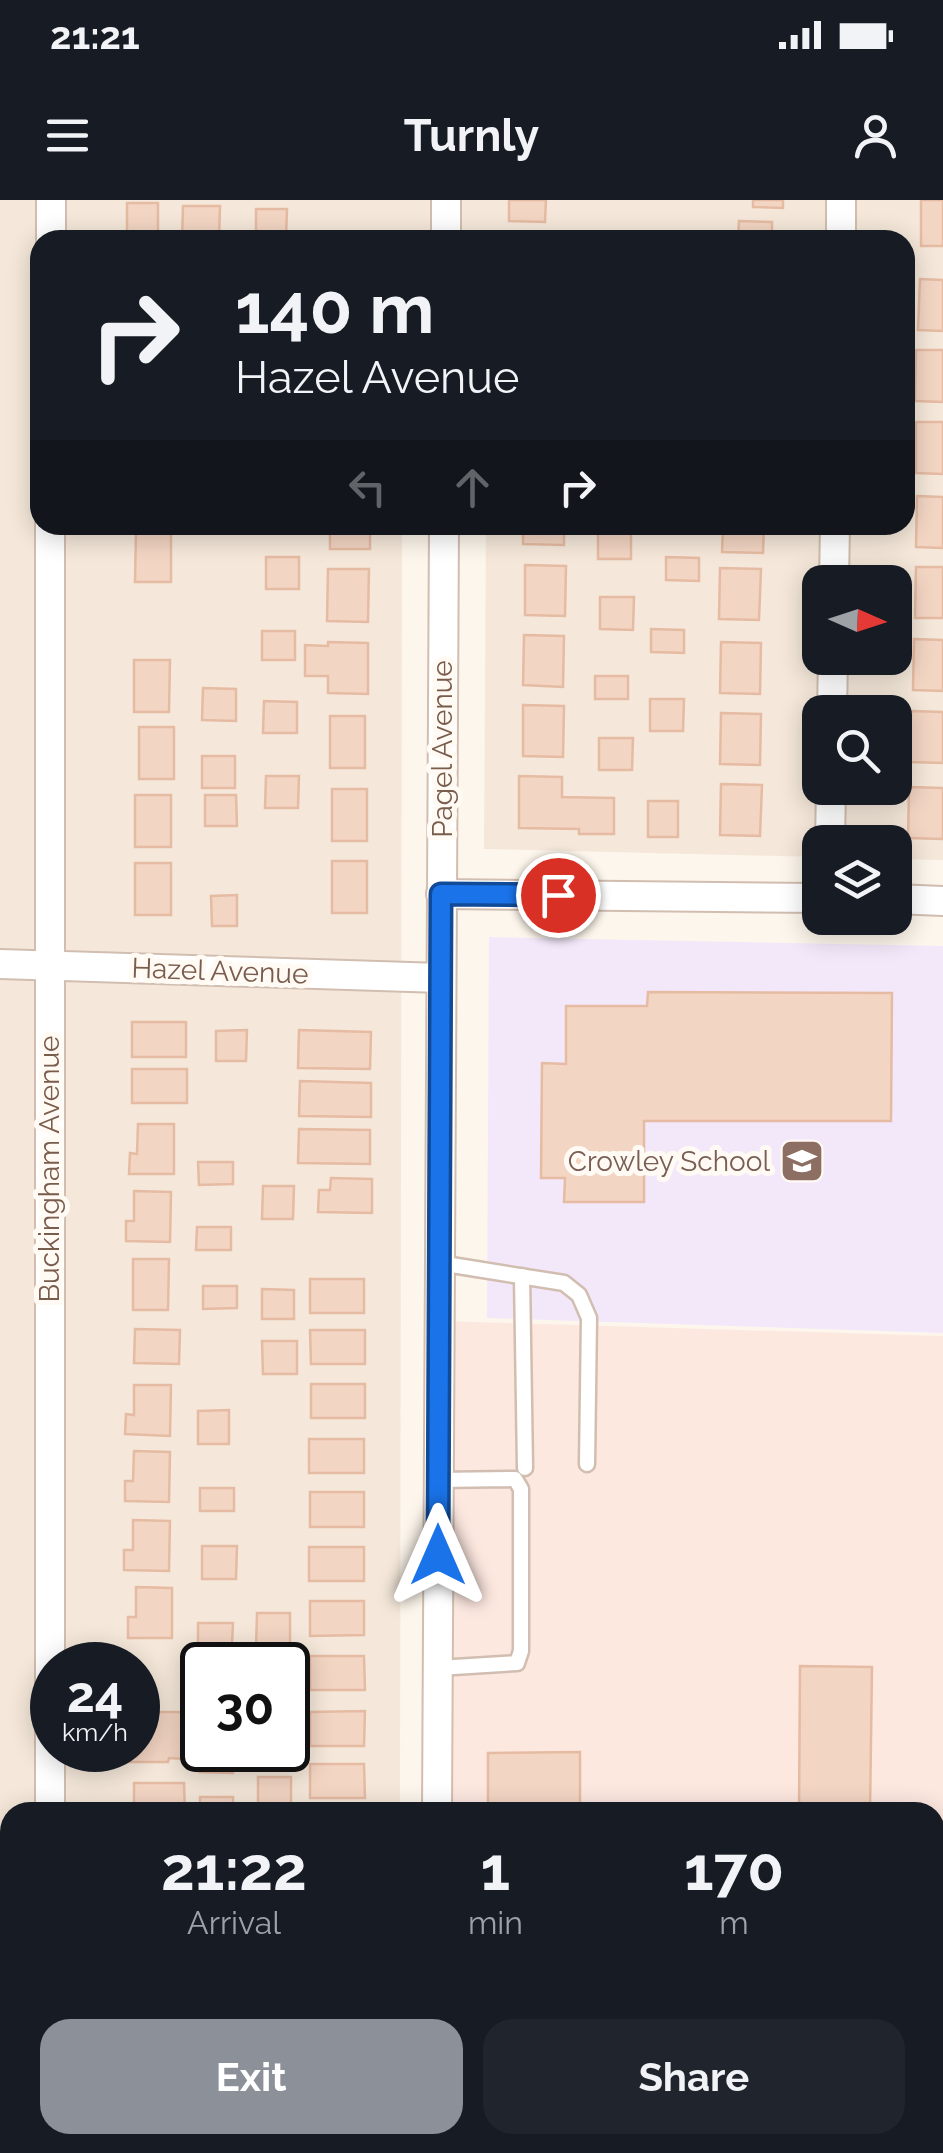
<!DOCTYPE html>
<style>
:root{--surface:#171b24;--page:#20242c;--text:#f1f3f6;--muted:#9ea1a6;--accent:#8c9099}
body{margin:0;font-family:Raleway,sans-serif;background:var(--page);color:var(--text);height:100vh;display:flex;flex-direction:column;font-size:38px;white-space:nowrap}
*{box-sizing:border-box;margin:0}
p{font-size:32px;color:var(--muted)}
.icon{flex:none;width:55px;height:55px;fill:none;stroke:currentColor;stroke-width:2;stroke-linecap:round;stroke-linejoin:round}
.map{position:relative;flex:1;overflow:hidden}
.side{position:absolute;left:0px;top:1602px;width:945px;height:352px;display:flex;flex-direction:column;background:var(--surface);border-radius:30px 30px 0 0;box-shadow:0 5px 25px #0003}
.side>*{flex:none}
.hud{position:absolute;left:30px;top:30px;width:885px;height:305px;border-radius:30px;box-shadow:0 5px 25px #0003;background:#171b24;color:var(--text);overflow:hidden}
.needle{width:65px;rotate:93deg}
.fabs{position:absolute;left:802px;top:365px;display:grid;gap:20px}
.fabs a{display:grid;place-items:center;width:110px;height:110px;border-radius:20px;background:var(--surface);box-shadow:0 5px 25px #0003;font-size:50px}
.speed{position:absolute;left:30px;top:1442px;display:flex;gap:20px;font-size:50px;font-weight:700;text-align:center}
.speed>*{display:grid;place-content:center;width:130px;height:130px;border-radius:50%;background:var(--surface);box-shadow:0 5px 25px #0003;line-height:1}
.speed small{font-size:25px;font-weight:400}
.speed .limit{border:5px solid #111;border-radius:15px;background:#fff;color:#111}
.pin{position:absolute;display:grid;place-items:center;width:85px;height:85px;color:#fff;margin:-42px;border:5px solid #fff;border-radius:50%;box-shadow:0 2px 10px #0007}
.me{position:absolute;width:110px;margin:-55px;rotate:0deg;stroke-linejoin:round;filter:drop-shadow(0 0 8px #0008)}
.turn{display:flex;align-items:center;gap:35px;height:210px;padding:0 40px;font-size:45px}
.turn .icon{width:130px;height:130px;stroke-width:2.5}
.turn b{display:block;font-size:70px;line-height:85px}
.lanes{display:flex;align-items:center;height:95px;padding:0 40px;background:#0003;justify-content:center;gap:50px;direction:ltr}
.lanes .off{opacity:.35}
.eta{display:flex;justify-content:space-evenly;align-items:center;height:170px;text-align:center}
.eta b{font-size:60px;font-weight:700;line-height:70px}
.cta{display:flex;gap:20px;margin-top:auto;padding:20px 40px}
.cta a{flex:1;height:115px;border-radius:30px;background:var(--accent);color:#fff;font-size:40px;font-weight:700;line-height:115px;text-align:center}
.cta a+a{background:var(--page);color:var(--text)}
.status{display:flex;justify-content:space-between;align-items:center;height:70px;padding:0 50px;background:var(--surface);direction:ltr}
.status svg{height:28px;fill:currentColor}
header{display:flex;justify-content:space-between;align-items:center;height:130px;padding:0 40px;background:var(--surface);font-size:45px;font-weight:700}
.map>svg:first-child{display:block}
.residential{fill:#f5e8da;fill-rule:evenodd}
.commercial{fill:#fde8e0}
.education{fill:#f3e8fa}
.building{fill:#f3d5c3;stroke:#e6bba3;stroke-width:2.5}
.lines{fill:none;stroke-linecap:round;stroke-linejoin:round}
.lane-casing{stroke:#d1beb0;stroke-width:19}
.street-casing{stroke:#d1beb0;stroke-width:32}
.primary-casing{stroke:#dad1cd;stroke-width:50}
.lane{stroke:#fff;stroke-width:14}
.street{stroke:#fff;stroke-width:28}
.primary{stroke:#fbd9a5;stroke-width:45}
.route-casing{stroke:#114b97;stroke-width:25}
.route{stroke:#1a73e8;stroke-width:18}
.labels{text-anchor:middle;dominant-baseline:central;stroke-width:10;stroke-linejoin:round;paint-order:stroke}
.street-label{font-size:28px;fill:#7a5c4d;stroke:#fffaf3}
.education-label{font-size:28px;fill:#785e54;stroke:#fffaf3;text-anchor:end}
</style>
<div class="status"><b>21:21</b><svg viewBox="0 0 49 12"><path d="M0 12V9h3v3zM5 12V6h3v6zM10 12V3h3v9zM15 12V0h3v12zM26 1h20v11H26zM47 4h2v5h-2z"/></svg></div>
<header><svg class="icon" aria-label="menu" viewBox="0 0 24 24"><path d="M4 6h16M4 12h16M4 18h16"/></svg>Turnly<svg class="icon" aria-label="person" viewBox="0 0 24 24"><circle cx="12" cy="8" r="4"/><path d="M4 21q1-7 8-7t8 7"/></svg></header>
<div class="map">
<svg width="943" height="1953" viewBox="0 0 943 1953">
<rect width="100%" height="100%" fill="#fdf6ec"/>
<path class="residential" d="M0 0H943V660L895 659V642H820V657L484 649 486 325H905V40H40V325H402L400 1612H10V1707H0ZM820 382H895V458H820ZM820 512H895V588H820ZM52 1465H138V1550H52ZM202 1465H288V1550H202Z"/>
<polygon class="commercial" points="439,1121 943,1136 943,1953 0,1953 0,1722 10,1723 10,1945 935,1945 935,1612 437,1612"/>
<polygon class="education" points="489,737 943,746 943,1133 487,1118"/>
<g class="building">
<polygon points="509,0 546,0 545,22 509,21"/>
<polygon points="753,0 783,0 783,8 753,7"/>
<rect x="921" y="0" width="22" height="46"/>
<rect x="127" y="3" width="31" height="31"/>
<polygon points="183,6 220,6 219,40 182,40"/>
<polygon points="256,9 287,9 286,39 256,39"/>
<polygon points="739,21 772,22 772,40 738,40"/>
<polygon points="920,79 943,80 943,131 918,130"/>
<polygon points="916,150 943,150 943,202 915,201"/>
<polygon points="916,222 943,222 943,274 916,273"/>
<polygon points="917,296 943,297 943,348 916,347"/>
<rect x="330" y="325" width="40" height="24"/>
<polygon points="523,325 564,325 564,345 523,344"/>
<polygon points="723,325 764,325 763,353 722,352"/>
<rect x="598" y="327" width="33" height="32"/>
<polygon points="136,330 171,330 171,382 135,382"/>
<rect x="266" y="357" width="33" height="32"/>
<polygon points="666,357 699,358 699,381 666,380"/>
<polygon points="525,365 566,366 565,416 525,415"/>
<polygon points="916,367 943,367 943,418 915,418"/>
<polygon points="720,368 761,369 759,420 719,419"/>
<polygon points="328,369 369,369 368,422 327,421"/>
<polygon points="600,397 634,397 633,430 600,429"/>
<polygon points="651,429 684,430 684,453 651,452"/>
<rect x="262" y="431" width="33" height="29"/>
<polygon points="524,435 564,436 563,487 523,485"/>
<polygon points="914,439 943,440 943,491 913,490"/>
<polygon points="328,442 368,443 368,494 328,493 328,476 305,476 305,445 328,446"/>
<polygon points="721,442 761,443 760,494 720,493"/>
<polygon points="134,460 170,460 169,512 134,512"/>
<rect x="595" y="476" width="33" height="23"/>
<polygon points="203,488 236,489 236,521 202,520"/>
<polygon points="650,499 684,499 683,531 650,531"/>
<polygon points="264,501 297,502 297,533 263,533"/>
<polygon points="523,505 564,506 563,557 523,556"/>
<polygon points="911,511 943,512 943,563 910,562"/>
<polygon points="721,513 761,514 760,565 720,564"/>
<rect x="330" y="516" width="35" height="52"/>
<rect x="139" y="527" width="35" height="52"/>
<polygon points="599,538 633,538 632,570 599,570"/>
<rect x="202" y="556" width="33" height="32"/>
<polygon points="266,576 299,576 298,608 265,608"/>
<polygon points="519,576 562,577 562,597 614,598 614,634 579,634 579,629 519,628"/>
<polygon points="721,584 762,585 760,636 720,635"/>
<polygon points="909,587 943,588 943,639 908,638"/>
<rect x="332" y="589" width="35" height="52"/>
<rect x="135" y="595" width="36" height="52"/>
<polygon points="205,595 236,595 237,626 205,626"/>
<rect x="648" y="601" width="30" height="36"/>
<rect x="332" y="661" width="35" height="52"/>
<rect x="135" y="663" width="36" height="52"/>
<polygon points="237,695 237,726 212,726 211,696"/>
<polygon points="648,792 892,793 891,921 644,921 644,1002 564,1002 565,978 541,978 542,863 566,864 566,806 647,806"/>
<rect x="132" y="822" width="54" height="35"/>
<polygon points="247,830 246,861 216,861 216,831"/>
<polygon points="299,830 371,832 370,869 298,868"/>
<rect x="132" y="869" width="55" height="34"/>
<polygon points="300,881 371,883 371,917 299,916"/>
<polygon points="138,924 174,924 174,974 129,974 130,953 137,954"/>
<polygon points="299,929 370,930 370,964 298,963"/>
<polygon points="198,962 233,962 233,984 199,985"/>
<polygon points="331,978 372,979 372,1013 318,1012 319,990 330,990"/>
<polygon points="263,986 294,986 293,1019 262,1019"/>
<polygon points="134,991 171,992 170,1042 126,1041 126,1021 134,1021"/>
<polygon points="197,1027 231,1027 231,1050 196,1050"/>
<polygon points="133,1059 169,1059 168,1110 133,1110"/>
<rect x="310" y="1079" width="54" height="34"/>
<polygon points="203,1086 237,1086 237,1108 203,1109"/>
<polygon points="262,1089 294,1090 294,1119 262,1119"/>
<polygon points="135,1129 180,1130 179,1164 134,1163"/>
<polygon points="310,1130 365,1130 365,1164 311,1164"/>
<polygon points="262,1141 297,1141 297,1174 263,1174"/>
<rect x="311" y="1184" width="54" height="34"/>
<polygon points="134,1185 171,1185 170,1236 125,1234 126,1214 134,1215"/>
<polygon points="229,1210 229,1244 198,1244 198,1211"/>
<rect x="309" y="1239" width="55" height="34"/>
<polygon points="134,1251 170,1252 169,1302 125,1301 125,1281 133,1281"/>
<rect x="200" y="1288" width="34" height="23"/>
<rect x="310" y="1292" width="54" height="35"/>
<polygon points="133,1320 170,1321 169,1371 124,1370 124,1350 133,1350"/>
<polygon points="202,1346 237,1346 236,1379 202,1379"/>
<rect x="309" y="1347" width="55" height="34"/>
<polygon points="136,1387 172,1388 172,1438 128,1438 128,1417 136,1417"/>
<polygon points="310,1401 364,1401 364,1435 310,1436"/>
<polygon points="257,1413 290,1413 290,1448 256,1448"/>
<polygon points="198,1423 233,1423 232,1445 198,1445"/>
<polygon points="310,1456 364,1456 365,1490 310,1490"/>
<polygon points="800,1466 872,1467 870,1612 799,1612"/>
<polygon points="365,1511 364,1546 310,1546 310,1512"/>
<polygon points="138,1512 185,1512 184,1559 169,1558 168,1562 126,1562 126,1550 138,1550"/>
<polygon points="288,1522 294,1522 294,1557 261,1557 261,1550 288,1550"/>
<polygon points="200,1540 202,1550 233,1550 233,1573 199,1572"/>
<polygon points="580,1552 580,1612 488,1612 488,1553"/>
<polygon points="310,1564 364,1564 365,1598 310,1598"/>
<rect x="258" y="1577" width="33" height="35"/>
<polygon points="134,1583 184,1583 185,1612 134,1612"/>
<rect x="200" y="1597" width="33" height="15"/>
<polygon points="0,1735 8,1735 7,1787 0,1787"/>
</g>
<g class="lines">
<defs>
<g id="lane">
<polyline points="439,1063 564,1083 579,1095 589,1118 587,1264"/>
<polyline points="522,1076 525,1268"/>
<polyline points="438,1468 517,1463 521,1451 521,1289 515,1279 438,1280"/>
<polyline points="0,1722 10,1723"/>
</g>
<g id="street">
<polyline points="51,40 51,0"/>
<polyline points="446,40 446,0"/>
<polyline points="841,40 841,0"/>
<polyline points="834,382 835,325"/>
<polyline points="832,512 833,458"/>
<polyline points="830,642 831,588"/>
<polyline points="441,694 820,698"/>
<polyline points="895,699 943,701"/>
<polyline points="0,764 441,778"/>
<polyline points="50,1612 50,325"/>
<polyline points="437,1612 444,325"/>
<polyline points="47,1953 47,1945"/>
<polyline points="437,1953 437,1945"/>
</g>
<g id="primary">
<polyline points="0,1934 10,1934"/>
<polyline points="505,1945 836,1953"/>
</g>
</defs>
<use href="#lane" class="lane-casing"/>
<use href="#street" class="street-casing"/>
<use href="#primary" class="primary-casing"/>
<use href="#lane" class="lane"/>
<use href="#street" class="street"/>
<use href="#primary" class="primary"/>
</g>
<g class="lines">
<defs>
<polyline id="route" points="438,1355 441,694 558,695"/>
</defs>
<use href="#route" class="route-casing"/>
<use href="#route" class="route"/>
</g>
<defs>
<symbol id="school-square" viewBox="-11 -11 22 22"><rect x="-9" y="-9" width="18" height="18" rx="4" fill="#8d6e63" stroke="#fffaf3"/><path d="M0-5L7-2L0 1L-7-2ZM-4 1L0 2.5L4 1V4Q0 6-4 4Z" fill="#fff"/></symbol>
</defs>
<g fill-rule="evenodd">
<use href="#school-square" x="777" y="936" width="50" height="50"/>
</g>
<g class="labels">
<g class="street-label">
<text transform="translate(442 549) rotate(-90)">Pagel Avenue</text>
<text transform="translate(220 771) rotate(2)">Hazel Avenue</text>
<text transform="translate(49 969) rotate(-90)">Buckingham Avenue</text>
</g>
<g class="education-label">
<text x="770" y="961">Crowley School</text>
</g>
</g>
</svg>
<div class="fabs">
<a><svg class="needle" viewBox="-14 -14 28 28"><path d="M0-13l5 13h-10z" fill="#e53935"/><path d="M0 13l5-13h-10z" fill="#9ea1a6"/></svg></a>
<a><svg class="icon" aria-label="search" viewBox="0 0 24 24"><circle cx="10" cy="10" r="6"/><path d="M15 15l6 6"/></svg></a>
<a><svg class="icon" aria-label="layers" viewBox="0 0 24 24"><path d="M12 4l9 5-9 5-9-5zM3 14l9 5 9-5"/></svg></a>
</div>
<div class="speed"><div>24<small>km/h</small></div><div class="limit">30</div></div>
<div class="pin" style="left:558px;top:695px;background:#d93025"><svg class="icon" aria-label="arrive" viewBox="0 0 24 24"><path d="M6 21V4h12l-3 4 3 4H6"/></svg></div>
<svg class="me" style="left:438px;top:1355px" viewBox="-20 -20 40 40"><path d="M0-17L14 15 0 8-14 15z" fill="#1a73e8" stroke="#fff" stroke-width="4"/></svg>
<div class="hud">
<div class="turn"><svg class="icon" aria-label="right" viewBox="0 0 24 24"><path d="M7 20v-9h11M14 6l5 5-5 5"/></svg><div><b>140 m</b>Hazel Avenue</div></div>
<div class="lanes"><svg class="icon off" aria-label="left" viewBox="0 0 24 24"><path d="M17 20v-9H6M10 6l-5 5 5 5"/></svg><svg class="icon off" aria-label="ahead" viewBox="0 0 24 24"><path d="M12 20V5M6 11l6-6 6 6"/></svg><svg class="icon" aria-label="right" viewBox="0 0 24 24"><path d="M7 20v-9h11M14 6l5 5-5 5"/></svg></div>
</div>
<section class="side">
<div class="eta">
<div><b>21:22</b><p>Arrival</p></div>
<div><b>1</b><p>min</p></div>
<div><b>170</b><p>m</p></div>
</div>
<div class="cta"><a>Exit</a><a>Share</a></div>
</section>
</div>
